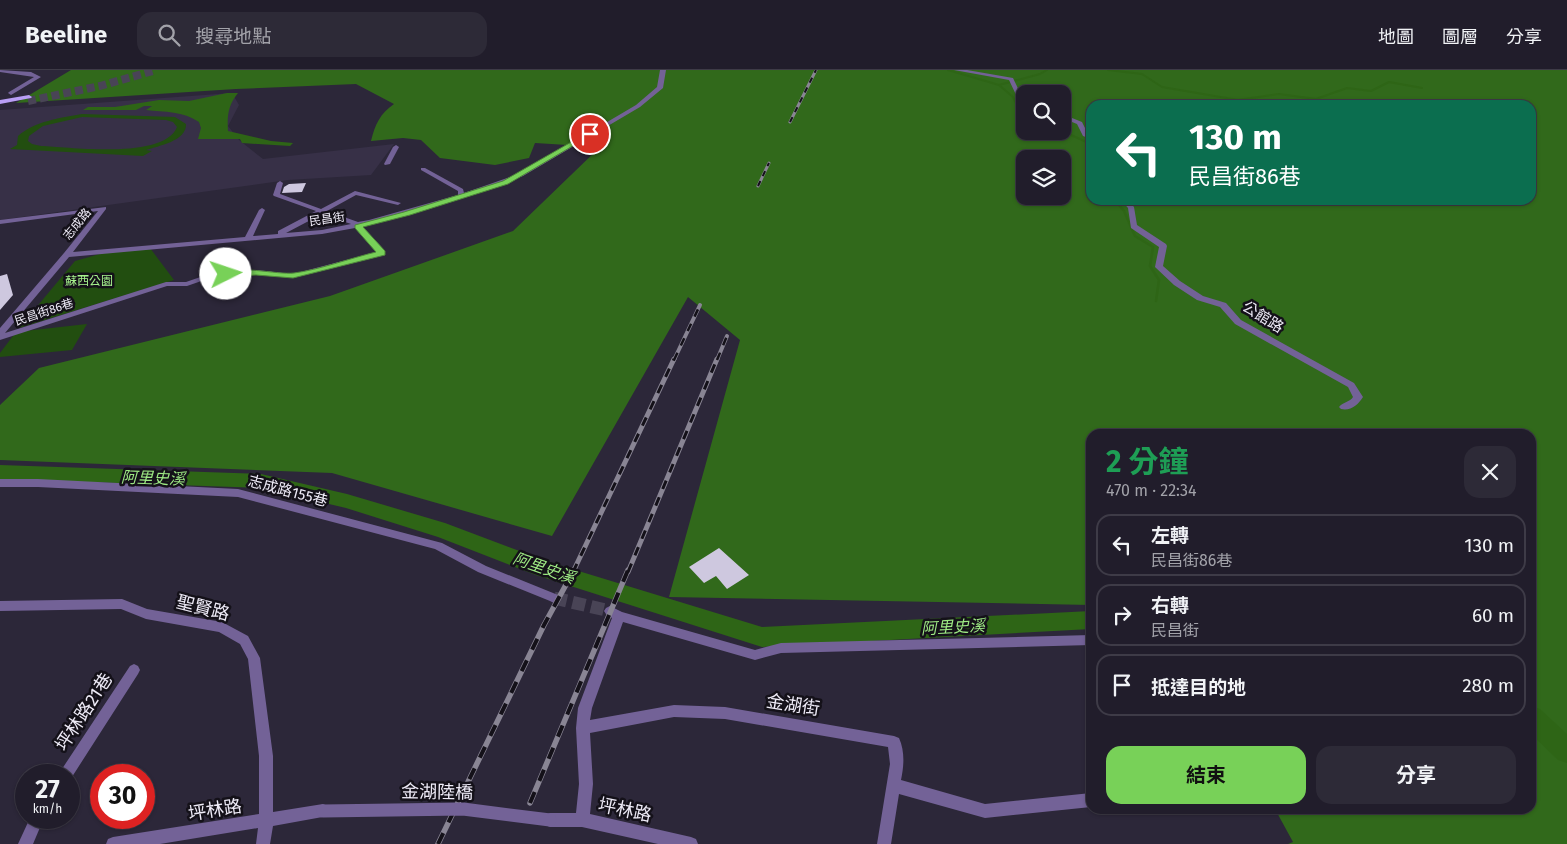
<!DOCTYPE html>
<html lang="zh-TW">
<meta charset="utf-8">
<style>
:root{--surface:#211d2b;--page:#2d2a37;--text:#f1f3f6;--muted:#a2a2a9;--line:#3e3b47;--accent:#78d158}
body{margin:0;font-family:"Fira Sans","Noto Sans TC",sans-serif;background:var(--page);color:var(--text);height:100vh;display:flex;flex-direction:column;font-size:19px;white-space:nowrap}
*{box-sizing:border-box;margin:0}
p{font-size:16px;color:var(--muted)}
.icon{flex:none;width:28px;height:28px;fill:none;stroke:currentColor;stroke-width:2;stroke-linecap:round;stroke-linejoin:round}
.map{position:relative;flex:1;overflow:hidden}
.side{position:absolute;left:1086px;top:359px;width:450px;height:385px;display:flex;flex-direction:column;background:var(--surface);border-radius:15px;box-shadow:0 1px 4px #0004,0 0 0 1px var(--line)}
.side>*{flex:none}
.guide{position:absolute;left:1086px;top:30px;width:450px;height:105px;border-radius:15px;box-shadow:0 1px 4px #0004,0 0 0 1px var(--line);background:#0b6e4f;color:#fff;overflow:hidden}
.buttons{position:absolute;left:1016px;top:15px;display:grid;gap:10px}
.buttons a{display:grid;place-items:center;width:55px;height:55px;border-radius:10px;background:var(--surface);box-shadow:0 1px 4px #0004,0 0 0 1px var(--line);font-size:25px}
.speed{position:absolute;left:15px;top:694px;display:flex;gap:10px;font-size:25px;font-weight:700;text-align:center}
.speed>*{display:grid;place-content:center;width:65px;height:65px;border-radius:50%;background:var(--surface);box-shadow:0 1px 4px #0004,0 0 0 1px var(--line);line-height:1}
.speed small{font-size:12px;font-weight:400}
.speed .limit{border:8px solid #d22;background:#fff;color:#111}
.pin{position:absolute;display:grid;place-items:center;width:42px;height:42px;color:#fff;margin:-21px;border:2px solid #fff;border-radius:50%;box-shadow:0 1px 5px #0007}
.me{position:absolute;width:55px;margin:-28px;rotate:86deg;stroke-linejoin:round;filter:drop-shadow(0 0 4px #0008)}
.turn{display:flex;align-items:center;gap:18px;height:105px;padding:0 20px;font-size:22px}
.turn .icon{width:65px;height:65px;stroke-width:2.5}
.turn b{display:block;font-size:35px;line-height:42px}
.round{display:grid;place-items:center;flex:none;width:52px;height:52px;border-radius:15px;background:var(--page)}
.head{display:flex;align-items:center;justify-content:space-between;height:85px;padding:0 20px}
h1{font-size:30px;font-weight:700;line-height:38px;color:#1e9e55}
.button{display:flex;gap:10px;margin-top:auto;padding:10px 20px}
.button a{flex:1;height:58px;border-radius:15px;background:var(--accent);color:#111;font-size:20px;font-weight:700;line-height:58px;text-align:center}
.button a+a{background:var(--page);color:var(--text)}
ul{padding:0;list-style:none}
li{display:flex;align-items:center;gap:15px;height:62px;margin:0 10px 8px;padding:0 10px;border:2px solid var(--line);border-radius:15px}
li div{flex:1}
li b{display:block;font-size:19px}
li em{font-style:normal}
header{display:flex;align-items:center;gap:30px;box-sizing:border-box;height:70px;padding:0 25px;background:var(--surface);border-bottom:1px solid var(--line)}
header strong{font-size:24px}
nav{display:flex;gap:28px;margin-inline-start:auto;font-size:18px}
.search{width:350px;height:45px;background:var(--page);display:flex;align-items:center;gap:12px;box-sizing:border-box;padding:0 18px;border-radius:15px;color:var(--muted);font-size:19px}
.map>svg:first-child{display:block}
.built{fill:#373047}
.green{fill:#224e10;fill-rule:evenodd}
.forest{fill:#31691b;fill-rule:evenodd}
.water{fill:#2e6516}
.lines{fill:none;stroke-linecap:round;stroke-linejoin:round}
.stream-far1{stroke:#2e6516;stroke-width:2}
.stream{stroke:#2e6516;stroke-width:2.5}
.river{fill:#2e6516;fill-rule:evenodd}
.building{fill:#cec8df}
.minor-tunnel{stroke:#494456;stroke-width:13;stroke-dasharray:13 6;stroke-linecap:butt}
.major-tunnel{stroke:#494456;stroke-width:8;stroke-dasharray:8 4;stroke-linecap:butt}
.minor{fill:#736297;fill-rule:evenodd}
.major{fill:#b99ef5;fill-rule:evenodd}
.rail-far3-casing{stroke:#898594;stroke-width:3}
.rail-far2-casing{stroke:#898594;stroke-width:4}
.rail-far1-casing{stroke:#898594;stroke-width:5}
.rail-casing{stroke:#898594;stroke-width:5.5}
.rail-far3{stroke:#141119;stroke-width:2;stroke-dasharray:5.5;stroke-linecap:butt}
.rail-far2{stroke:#141119;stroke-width:2.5;stroke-dasharray:8;stroke-linecap:butt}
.rail-far1{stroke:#141119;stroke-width:3;stroke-dasharray:9;stroke-linecap:butt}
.rail{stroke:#141119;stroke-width:4;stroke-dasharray:12;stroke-linecap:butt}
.minor-bridge{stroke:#736297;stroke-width:13}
.route{fill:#78d158;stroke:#4e8839}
.labels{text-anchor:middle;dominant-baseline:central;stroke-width:5;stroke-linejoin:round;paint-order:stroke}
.far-street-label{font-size:12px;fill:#eeebf7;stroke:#141119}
.far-park-label{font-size:12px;fill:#a7f48e;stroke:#141119}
.street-label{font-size:15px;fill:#eeebf7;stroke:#141119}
.water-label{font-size:16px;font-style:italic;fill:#9eea84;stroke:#141119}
.near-street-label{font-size:18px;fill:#eeebf7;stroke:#141119}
</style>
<header>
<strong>Beeline</strong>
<div class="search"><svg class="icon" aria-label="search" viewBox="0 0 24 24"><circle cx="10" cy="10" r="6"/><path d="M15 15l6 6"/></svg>搜尋地點</div>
<nav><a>地圖</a><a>圖層</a><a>分享</a></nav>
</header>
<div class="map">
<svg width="1567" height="774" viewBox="0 0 1567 774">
<rect width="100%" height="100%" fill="#2c2739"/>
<polygon class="built" points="232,23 239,35 228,56 239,70 263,89 394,74 371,105 288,110 0,150 0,40"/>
<g class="green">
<path d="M82 44 175 47 186 54C187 71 158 76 146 80L152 81 143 86 10 79 17 75 18 66C35 51 60 48 82 44ZM82 47 166 50 173 52 177 57C164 90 70 77 41 76L32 74 28 71 29 66 43 56Z"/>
<polygon points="150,178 174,210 19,258 75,191 107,182"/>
<polygon points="87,254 72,280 0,287 0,283 16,262"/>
</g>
<path class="forest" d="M71 0H1567V774H1288L1293 772 1275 739H1531V364H1091V535L669 527 740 270 688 227 552 466 332 403 0 390V335L39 298 330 226 513 161 600 77 535 73 529 88 495 95 440 88 421 70 403 68 371 71C375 54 380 44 394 34L356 14 236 19 16 33ZM1025 24H1062V61H1025ZM1091 35H1531V130H1091ZM1025 89H1062V126H1025Z"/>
<path class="water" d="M227 23H238C228 35 227 46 228 61L271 71 293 73 290 76 242 73 240 69H198L201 58 199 52C183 41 165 42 146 40L152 36H144L136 40H83L88 37H115L159 30 189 31Z"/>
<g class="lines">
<g class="stream-far1">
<polyline points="948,0 999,15 1040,4 1047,0"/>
<polyline points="1108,0 1142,4 1162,17 1238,30 1279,24 1316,29 1347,18 1371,21 1389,12 1422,18"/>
<polyline points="999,15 1013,27 1020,41 1025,44"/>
<polyline points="1062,61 1091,74"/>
</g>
<polyline class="stream" points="1115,130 1124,141 1135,166 1153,177 1150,196 1159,210 1156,231"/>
<g class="river">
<polygon points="0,395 261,404 347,424 445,453 549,492 762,557 1091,541 1091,559 762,577 536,505 438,467 346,438 261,418 0,409"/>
<polygon points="1531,636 1540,639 1567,664 1567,693 1558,690 1531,664"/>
</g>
</g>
<g class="building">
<polygon points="306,113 302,122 282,123 284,117 289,114"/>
<polygon points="7,204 13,225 0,240 0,206"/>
<polygon points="719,478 749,505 727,519 716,506 704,513 689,497"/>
</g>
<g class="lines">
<polyline class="minor-tunnel" points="554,528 610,541"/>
<polyline class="major-tunnel" points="28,31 100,16 156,0"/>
<g class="minor">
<polygon points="0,0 31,2 41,7 11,25 8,23 9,22 34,7 0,2"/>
<path d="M660 0H666L663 18 640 37 523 106 463 128 362 156 385 181V185L293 208 256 204 213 207 187 216H167L0 270V258L64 183 98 141 0 154V150L106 137V139L73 182 245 167 259 140 262 138 265 140 253 166 278 164V161L316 141 274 126 273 125 277 113 280 111 283 113 280 124 321 139 355 121 401 133 398 135 356 125 327 141 358 152 369 150 458 125V121L421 100V98H425L463 119 464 123 519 104 636 35 657 17ZM322 144 351 154 322 160 286 163ZM355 158 377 182 293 204 256 200 212 203 186 212H166L5 263 69 187 322 164Z"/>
<polygon points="954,0 967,0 1013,8 1022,27 1025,29 1025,33 1018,29 1009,10"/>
<polygon points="1062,44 1082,52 1088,64 1091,65 1091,69 1083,66 1077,54 1062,48"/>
<polygon points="396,75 399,77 390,94 385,95 384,94 393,77"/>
<path d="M1121 130H1128L1134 137 1137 155 1166 174 1167 176 1163 196 1180 211 1203 226 1226 233 1241 250 1354 313 1363 327C1358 335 1351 341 1341 339L1339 337C1343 332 1350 332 1353 327L1348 317 1235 254 1220 237 1197 230 1174 215 1155 197 1159 177 1131 158 1128 138Z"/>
<polygon points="0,409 38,409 238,419 442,473 486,496 558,525 560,528 558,531 554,533 550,531 478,502 435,479 238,427 38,417 0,417"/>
<polygon points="122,529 147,539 222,552 248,566 260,588 273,686 273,742 323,734 328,736 330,741 328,746 273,756 270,774 256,774 258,758 160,774 106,774 108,769 113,767 259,744 259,686 248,589 240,574 219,562 146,549 121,539 0,541 0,531"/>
<path d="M610 536 622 542 755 580 781 573 1091 565V575L781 583 755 590 623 552 592 638 590 650 674 635 725 637 894 666 899 668C905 681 904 696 901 710L985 734 1091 723V737L985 748 899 724 891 774H877L890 694 888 677 725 649 674 647 590 663 593 714 590 744 691 767 696 769 698 774H658L582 757H550L545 755 543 750 545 745 550 743H576L579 714 576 658 578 638 612 548 606 544 604 541 606 538Z"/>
<polygon points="134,594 138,596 140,600 138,604 70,710 69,705 58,705 130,596"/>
<polygon points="30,748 44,748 33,774 18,774"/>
</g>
<polygon class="major" points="29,25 32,27 31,28 0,34 0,30"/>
<defs>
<g id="rail-far3">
<polyline points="790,52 816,0"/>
<polyline points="758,116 769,93"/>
</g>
<g id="rail-far2">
<polyline points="674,290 700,235"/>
<polyline points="717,290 727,266"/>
</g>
<g id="rail-far1">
<polyline points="573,502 674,289"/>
<polyline points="628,502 717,289"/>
</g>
<g id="rail">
<polyline points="530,733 628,500"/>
<polyline points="438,774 544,555 574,500"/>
</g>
</defs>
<use href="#rail-far3" class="rail-far3-casing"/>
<use href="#rail-far2" class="rail-far2-casing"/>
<use href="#rail-far1" class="rail-far1-casing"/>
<use href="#rail" class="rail-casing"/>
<use href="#rail-far3" class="rail-far3"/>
<use href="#rail-far2" class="rail-far2"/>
<use href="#rail-far1" class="rail-far1"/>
<use href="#rail" class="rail"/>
<polyline class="minor-bridge" points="323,741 463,739 550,750"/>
</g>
<path class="route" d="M587 63 593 64 508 114 410 145 363 157 385 181V185L293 208 256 205 226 207 222 204C235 194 277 205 294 203 318 200 351 188 376 182L355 158V155L404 142 503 111Z"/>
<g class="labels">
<g class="far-street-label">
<text transform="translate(327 149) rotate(-8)">民昌街</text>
<text transform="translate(77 154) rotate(-51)">志成路</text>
<text transform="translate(44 242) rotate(-18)">民昌街86巷</text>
</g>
<g class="far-park-label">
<text x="89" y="211">蘇西公園</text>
</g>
<g class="street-label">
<text transform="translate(1263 247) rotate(32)">公館路</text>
<text transform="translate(288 421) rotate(15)">志成路155巷</text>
</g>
<g class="water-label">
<text transform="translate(153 408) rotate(2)">阿里史溪</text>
<text transform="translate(544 498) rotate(19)">阿里史溪</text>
<text transform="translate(953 557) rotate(-3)">阿里史溪</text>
</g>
<g class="near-street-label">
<text transform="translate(203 538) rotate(14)">聖賢路</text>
<text transform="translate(793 635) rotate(9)">金湖街</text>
<text transform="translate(84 642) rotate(-57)">坪林路21巷</text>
<text transform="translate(437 722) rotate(1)">金湖陸橋</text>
<text transform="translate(215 740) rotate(-9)">坪林路</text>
<text transform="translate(625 740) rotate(12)">坪林路</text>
</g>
</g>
</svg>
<div class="buttons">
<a><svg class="icon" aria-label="search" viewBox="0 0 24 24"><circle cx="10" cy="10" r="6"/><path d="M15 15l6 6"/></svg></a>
<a><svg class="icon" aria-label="layers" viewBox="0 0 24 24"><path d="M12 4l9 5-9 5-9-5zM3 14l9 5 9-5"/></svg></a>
</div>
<div class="speed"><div>27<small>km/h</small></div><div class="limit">30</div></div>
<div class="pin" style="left:590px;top:64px;background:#d93025"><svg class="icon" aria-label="arrive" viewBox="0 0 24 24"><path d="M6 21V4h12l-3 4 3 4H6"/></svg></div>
<svg class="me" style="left:226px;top:204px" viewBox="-20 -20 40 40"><circle r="19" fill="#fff"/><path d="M0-13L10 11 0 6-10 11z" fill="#78d158"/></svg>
<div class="guide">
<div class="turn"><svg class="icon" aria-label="left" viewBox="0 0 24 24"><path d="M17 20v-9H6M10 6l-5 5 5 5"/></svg><div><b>130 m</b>民昌街86巷</div></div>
</div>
<section class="side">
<div class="head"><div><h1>2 分鐘</h1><p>470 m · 22:34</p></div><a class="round"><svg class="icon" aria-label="close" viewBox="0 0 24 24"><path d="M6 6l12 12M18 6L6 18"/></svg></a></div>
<ul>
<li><svg class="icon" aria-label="left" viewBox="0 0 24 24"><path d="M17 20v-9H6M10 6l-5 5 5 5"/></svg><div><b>左轉</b><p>民昌街86巷</p></div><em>130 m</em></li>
<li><svg class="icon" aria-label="right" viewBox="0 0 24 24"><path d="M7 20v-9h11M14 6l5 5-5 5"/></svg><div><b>右轉</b><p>民昌街</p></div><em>60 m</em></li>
<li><svg class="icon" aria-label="arrive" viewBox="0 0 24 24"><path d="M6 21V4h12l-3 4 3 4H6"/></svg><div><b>抵達目的地</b></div><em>280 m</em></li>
</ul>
<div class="button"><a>結束</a><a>分享</a></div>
</section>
</div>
